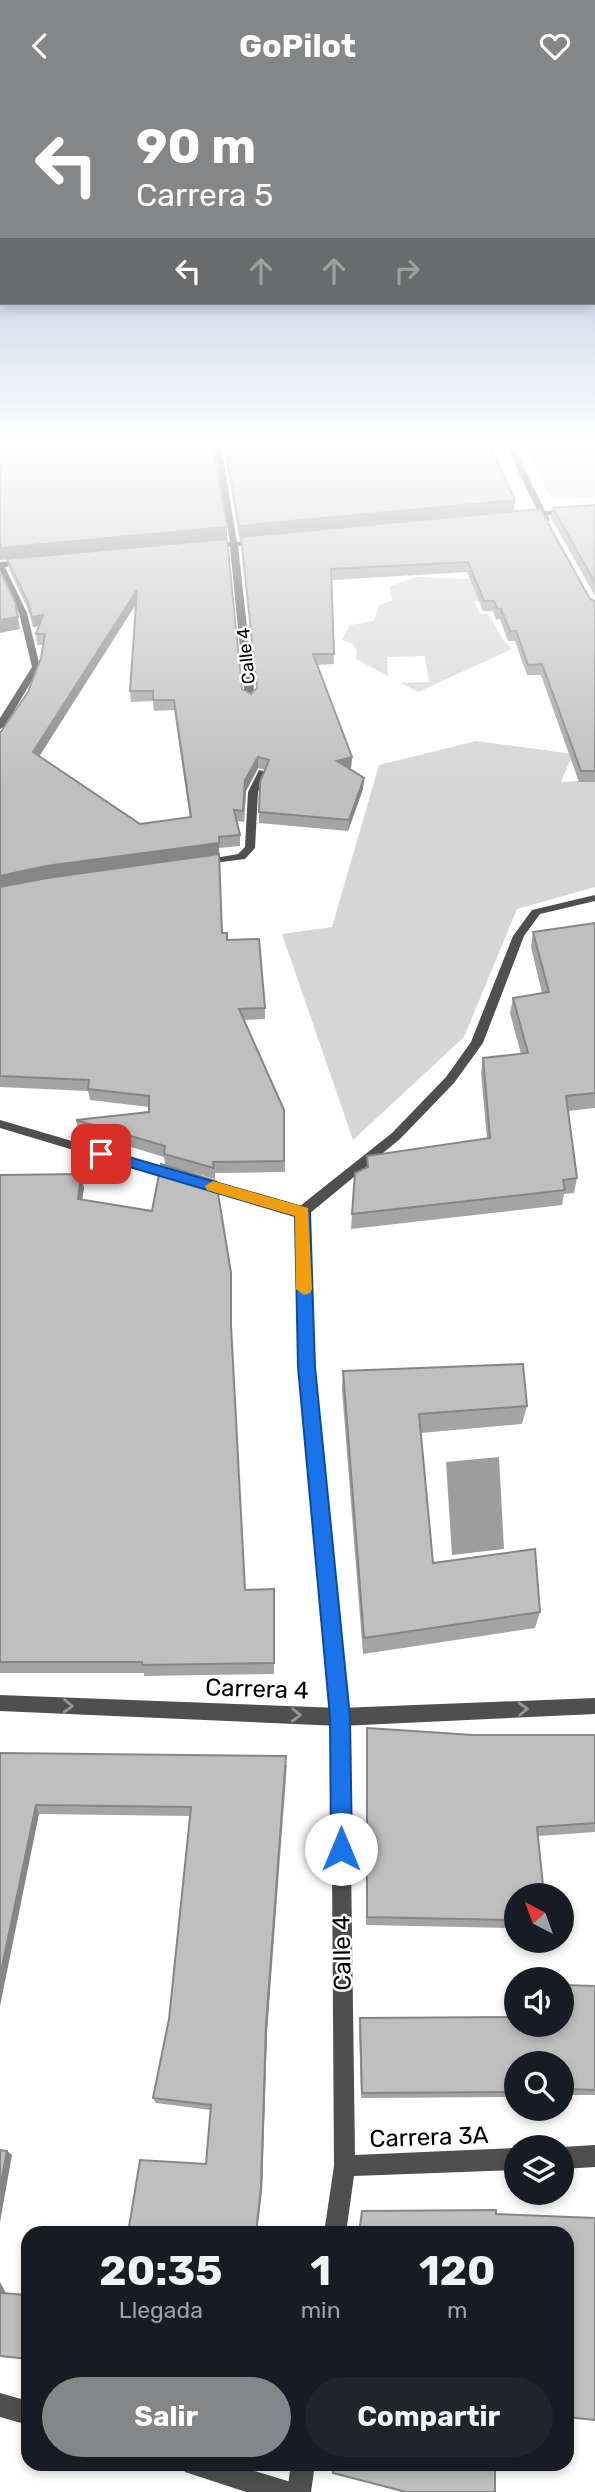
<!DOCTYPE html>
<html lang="es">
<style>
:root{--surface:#171b24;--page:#20242c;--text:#f1f3f6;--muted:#9ea1a6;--accent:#858687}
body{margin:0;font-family:Rubik,sans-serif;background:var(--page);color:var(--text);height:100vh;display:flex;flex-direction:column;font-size:26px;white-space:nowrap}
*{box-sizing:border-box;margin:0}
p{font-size:23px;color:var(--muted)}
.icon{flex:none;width:38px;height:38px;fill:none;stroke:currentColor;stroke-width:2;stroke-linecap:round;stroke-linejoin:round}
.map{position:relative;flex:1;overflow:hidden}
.panel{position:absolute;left:21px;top:2135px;width:553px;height:245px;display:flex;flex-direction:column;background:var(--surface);border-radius:21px;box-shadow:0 4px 10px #0003}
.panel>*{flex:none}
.top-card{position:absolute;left:0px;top:0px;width:595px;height:214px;box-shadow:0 4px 10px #0003;background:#858687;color:#fff;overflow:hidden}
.needle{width:46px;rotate:319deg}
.buttons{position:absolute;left:504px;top:1792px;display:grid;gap:14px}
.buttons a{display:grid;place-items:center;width:70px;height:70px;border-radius:50%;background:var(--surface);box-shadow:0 4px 10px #0003;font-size:35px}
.pin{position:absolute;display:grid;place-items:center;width:60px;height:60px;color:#fff;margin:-30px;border-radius:14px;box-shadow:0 4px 10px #0006}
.me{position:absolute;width:77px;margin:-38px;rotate:0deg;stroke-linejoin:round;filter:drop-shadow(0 0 5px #0008)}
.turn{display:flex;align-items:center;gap:24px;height:147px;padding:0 21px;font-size:32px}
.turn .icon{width:91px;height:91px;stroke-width:2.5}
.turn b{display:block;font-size:49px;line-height:60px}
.lanes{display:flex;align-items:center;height:66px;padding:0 21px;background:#0003;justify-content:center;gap:35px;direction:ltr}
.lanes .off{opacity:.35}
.eta{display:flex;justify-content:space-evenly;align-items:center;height:119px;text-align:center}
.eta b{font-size:42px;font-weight:700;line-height:49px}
.button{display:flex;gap:14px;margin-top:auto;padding:14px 21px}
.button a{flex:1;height:80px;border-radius:42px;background:var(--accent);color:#fff;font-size:28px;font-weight:700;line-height:80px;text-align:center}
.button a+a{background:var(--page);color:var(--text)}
header{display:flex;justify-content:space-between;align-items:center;height:91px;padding:0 21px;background:var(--accent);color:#fff;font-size:32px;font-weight:700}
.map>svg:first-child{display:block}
.green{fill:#d6d6d6}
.water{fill:#9d9d9d}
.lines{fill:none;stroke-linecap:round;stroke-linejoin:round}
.minor{fill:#4f4f4f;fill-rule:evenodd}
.tertiary{fill:#4f4f4f;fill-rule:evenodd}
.wall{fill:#a4a4a4;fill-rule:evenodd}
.shaded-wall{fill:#868686}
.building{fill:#bfbfbf;stroke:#868686;stroke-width:2;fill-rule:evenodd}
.oneway{stroke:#959595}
.route{fill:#1a73e8;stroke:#114b97;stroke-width:2}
.slow{fill:#f59e0b}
.labels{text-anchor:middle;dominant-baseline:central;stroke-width:5;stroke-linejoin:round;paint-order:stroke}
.far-street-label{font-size:18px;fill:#000;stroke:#fff}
.near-street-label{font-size:24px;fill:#000;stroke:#fff}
</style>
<header><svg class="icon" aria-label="back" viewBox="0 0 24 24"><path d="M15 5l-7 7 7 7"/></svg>GoPilot<svg class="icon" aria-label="heart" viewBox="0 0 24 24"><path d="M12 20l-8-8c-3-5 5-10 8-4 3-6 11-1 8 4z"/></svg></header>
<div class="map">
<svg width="595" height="2401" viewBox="0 0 595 2401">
<rect width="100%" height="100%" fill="#fff"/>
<g class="green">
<polygon points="523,355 595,355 595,406 552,408"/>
<polygon points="417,486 474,488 484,509 474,510 480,523 488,523 504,550 512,558 418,601 401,592 429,591 425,565 387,566 388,585 356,568 357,560 353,553 342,549 350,534 374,530 379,514 392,510 390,495"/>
<polygon points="476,650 573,663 561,691 595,689 595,796 517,818 464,946 353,1049 282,843 332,836 379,674"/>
</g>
<polygon class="water" points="499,1366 504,1458 452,1464 446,1371"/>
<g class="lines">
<g class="minor">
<polygon points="214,355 221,355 237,451 260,449 264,451 238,455 255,608 250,611 245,608 230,456 211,457 207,455 230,451"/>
<polygon points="506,355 513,355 545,420 595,416 595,420 547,424 550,429 546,431 540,425 521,426 521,422 538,421"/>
<polygon points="26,469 29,469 29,473 5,476 27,522 40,576 5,635 0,638 0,627 32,576 19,522 0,482 0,471"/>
<polygon points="259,679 267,681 258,701 255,757 245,768 198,774 198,770 238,763 245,756 248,701"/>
<polygon points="595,804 595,810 540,823 524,845 483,952 454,992 400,1048 309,1123 313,1276 349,1626 355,2064 516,2057 516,2079 354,2085 346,2142 324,2142 334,2075 331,1626 299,1276 295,1124 194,1094 192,1091 199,1086 300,1115 392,1042 446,986 471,951 513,845 532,819"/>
<polygon points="0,1029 182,1082 184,1085 177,1090 0,1037"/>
<polygon points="595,2054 595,2076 562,2078 562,2056"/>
<polygon points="291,2373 315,2373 311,2401 287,2401"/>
</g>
<g class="tertiary">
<polygon points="0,1604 340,1617 595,1607 595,1623 340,1635 0,1620"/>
<polygon points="0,2302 28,2310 28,2334 0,2326"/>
<polygon points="181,2373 232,2373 294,2392 297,2401 246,2401 185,2381"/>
</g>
</g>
<g class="wall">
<path d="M0 355 227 448 242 598 251 603 257 598 241 446 445 427 239 446 224 355H490L515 409 513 421 590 508 595 510V691H579L541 584H527L515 550H508L500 528 496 529 493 520H483L467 481 332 489 334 573 317 574 352 666 351 677 349 678 364 687 363 698 348 740 259 732V721L265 679 258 677 246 700 244 731 236 730 240 744V755L219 757 222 842H227L228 849 265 917V928L244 929 284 1019 285 1081 215 1082V1088L165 1074 164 1066 78 1040 76 1029 149 1021V1016L90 1009 88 1000 0 996V642L28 601 41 567 43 554H37L36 543 39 535 33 536 29 521 9 478 7 468 0 469ZM136 512 130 600 131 611 153 610 154 620 174 619 190 726 140 733 39 665Z"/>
<polygon points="595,414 595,505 551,427 553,417"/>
<polygon points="595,832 595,1017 568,1020 577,1087 574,1102 564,1103 562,1114 351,1138 355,1082 367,1077 367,1065 487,1048 481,982 483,967 521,963 510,922 513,907 542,902 531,856 533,841"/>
<polygon points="0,1084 84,1097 82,1108 232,1195 231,1247 245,1499 274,1498 274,1583 144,1585 144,1582 0,1582"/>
<polygon points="343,1280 527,1315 522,1333 421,1342 433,1472 540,1521 535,1537 363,1563 342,1299"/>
<polygon points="367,1637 473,1644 595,1644 595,1741 538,1745 516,1804 516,1837 366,1834 366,1648"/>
<polygon points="0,1662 287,1674 267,1941 262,2100 206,2073 211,2019 156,2012 153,2007 169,1928 190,1725 39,1723"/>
<polygon points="595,1895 595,2004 562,2004 562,1972 516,1972 516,2006 361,2007 359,1934 360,1927 562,1934"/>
</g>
<g class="shaded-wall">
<polygon points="515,409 513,421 239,446 239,435"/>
<polygon points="227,436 227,448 0,469 0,457"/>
<polygon points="137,499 138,510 35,672 33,661"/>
<polygon points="43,524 44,534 33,536 32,526"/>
<polygon points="18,526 20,538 0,542 0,529"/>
<polygon points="258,666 258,677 246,700 244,731 245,689"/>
<polygon points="352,666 351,677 337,681 337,670"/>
<polygon points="364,687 363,698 348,740 349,729"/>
<polygon points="219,752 219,763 0,797 0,785 46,775"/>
<polygon points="81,1083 84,1097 80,1122 78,1108"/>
<polygon points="231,1182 232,1195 231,1247"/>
<polygon points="286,1665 267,1941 262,2100 257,2142 256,2142 266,1934"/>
<polygon points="36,1714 39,1723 0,1915 0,1885"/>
<polygon points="7,2060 12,2064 0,2131 0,2097"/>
<polygon points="0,2191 7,2204 1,2202 0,2200"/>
</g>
<g class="building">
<polygon points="0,355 213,355 227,436 0,457"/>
<polygon points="225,355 490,355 515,409 239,435"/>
<polygon points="595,414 595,492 553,417"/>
<path d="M540 418 590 508 595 510V680H581L542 573 528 574 516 540H510L501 518H498L494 510H484L468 471 331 478 334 563H313L352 666 337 670 364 687 349 729 259 721 260 691 269 669 258 666 245 689 243 720 234 719 240 744 219 746V752L46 775 0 785V642L28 601 41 567 45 543H36L43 524 32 526 28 511 7 468 227 448 242 598 251 603 257 597 241 446ZM137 499 130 600H153V609H174L191 726 140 733 33 661Z"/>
<polygon points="0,480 15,511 18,526 0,529"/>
<polygon points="219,763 222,842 227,842 227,849 259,848 265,917 239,918 284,1019 284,1070 213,1071 214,1077 164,1063 165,1055 76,1029 149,1021 149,1005 88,998 89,989 0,985 0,796 47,787"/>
<polygon points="595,832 595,1002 566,1005 577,1087 563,1089 565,1099 352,1123 355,1082 368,1076 367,1065 490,1047 483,967 528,962 513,907 549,901 533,841"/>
<polygon points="161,1073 216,1090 231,1182 231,1234 245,1499 274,1498 274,1572 142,1574 142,1571 0,1571 0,1084 81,1083 78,1108 152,1120"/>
<polygon points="523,1273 527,1315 419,1323 433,1472 535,1458 540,1521 364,1547 343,1280"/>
<polygon points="367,1637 473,1644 595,1644 595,1732 537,1736 544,1804 516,1804 516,1829 367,1826"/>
<polygon points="0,1662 286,1665 266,1934 261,2096 256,2142 128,2142 140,2069 206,2073 211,2014 153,2007 169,1928 191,1716 36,1714 0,1885"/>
<polygon points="562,1894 595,1895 595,1999 562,1998 562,1972 516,1972 516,2001 362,2002 360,1927 516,1926 516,1934 562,1934"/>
<polygon points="0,2059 7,2060 0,2097"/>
<polygon points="496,2119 496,2123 595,2127 595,2329 567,2326 567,2142 359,2142 362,2120"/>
<polygon points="0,2200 1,2202 28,2204 28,2268 0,2265"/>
<polygon points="334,2373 495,2373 495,2401 406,2401 333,2382"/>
</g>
<defs><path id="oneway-chevron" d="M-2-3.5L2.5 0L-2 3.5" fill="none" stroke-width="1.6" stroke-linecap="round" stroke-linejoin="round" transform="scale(1.75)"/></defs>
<g class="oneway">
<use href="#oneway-chevron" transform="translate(68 1615) rotate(2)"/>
<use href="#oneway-chevron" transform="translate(523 1618) rotate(-2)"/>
<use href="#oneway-chevron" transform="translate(296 1624) rotate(2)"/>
</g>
<linearGradient id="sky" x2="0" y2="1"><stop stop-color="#8aabca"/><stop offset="0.51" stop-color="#fff"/><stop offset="1" stop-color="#fff" stop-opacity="0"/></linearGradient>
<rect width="595" height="691" fill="url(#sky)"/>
<polygon class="route" points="101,1058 302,1116 310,1121 315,1276 350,1626 352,1758 349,1766 341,1769 334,1766 331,1758 330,1626 298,1276 295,1125 96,1066 93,1063"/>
<polygon class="slow" points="213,1090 308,1117 312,1198 310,1202 304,1204 296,1198 295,1125 207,1099 205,1095"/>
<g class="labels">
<g class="far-street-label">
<text transform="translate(246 565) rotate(-96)">Calle 4</text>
</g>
<g class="near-street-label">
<text transform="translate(257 1598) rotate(2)">Carrera 4</text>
<text transform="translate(342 1862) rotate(-91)">Calle 4</text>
<text transform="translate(429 2046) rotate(-2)">Carrera 3A</text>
</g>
</g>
</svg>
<div class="buttons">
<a><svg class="needle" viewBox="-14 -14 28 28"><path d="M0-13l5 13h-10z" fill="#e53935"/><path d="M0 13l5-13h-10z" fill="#9ea1a6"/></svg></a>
<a><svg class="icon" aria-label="sound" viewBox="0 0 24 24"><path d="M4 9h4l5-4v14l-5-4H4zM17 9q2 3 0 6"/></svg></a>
<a><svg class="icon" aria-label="search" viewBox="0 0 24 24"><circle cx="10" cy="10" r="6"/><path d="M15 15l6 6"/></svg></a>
<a><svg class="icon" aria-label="layers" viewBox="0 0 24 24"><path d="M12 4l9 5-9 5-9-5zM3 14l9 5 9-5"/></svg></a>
</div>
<div class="pin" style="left:101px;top:1063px;background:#d93025"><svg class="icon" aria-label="arrive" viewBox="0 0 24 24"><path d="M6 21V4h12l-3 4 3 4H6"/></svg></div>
<svg class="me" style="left:341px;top:1758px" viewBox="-20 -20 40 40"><circle r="19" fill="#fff"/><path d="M0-13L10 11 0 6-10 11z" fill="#1a73e8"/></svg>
<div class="top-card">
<div class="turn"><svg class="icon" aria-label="left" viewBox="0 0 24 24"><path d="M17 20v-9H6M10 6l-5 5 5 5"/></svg><div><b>90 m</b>Carrera 5</div></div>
<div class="lanes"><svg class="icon" aria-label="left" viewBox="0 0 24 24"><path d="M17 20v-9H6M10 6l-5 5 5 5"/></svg><svg class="icon off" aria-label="ahead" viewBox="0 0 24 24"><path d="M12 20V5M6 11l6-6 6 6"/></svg><svg class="icon off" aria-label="ahead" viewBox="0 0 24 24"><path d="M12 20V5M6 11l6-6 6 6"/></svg><svg class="icon off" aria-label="right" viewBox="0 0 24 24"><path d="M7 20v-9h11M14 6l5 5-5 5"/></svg></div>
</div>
<section class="panel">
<div class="eta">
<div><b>20:35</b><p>Llegada</p></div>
<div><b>1</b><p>min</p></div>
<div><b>120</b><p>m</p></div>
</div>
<div class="button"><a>Salir</a><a>Compartir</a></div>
</section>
</div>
